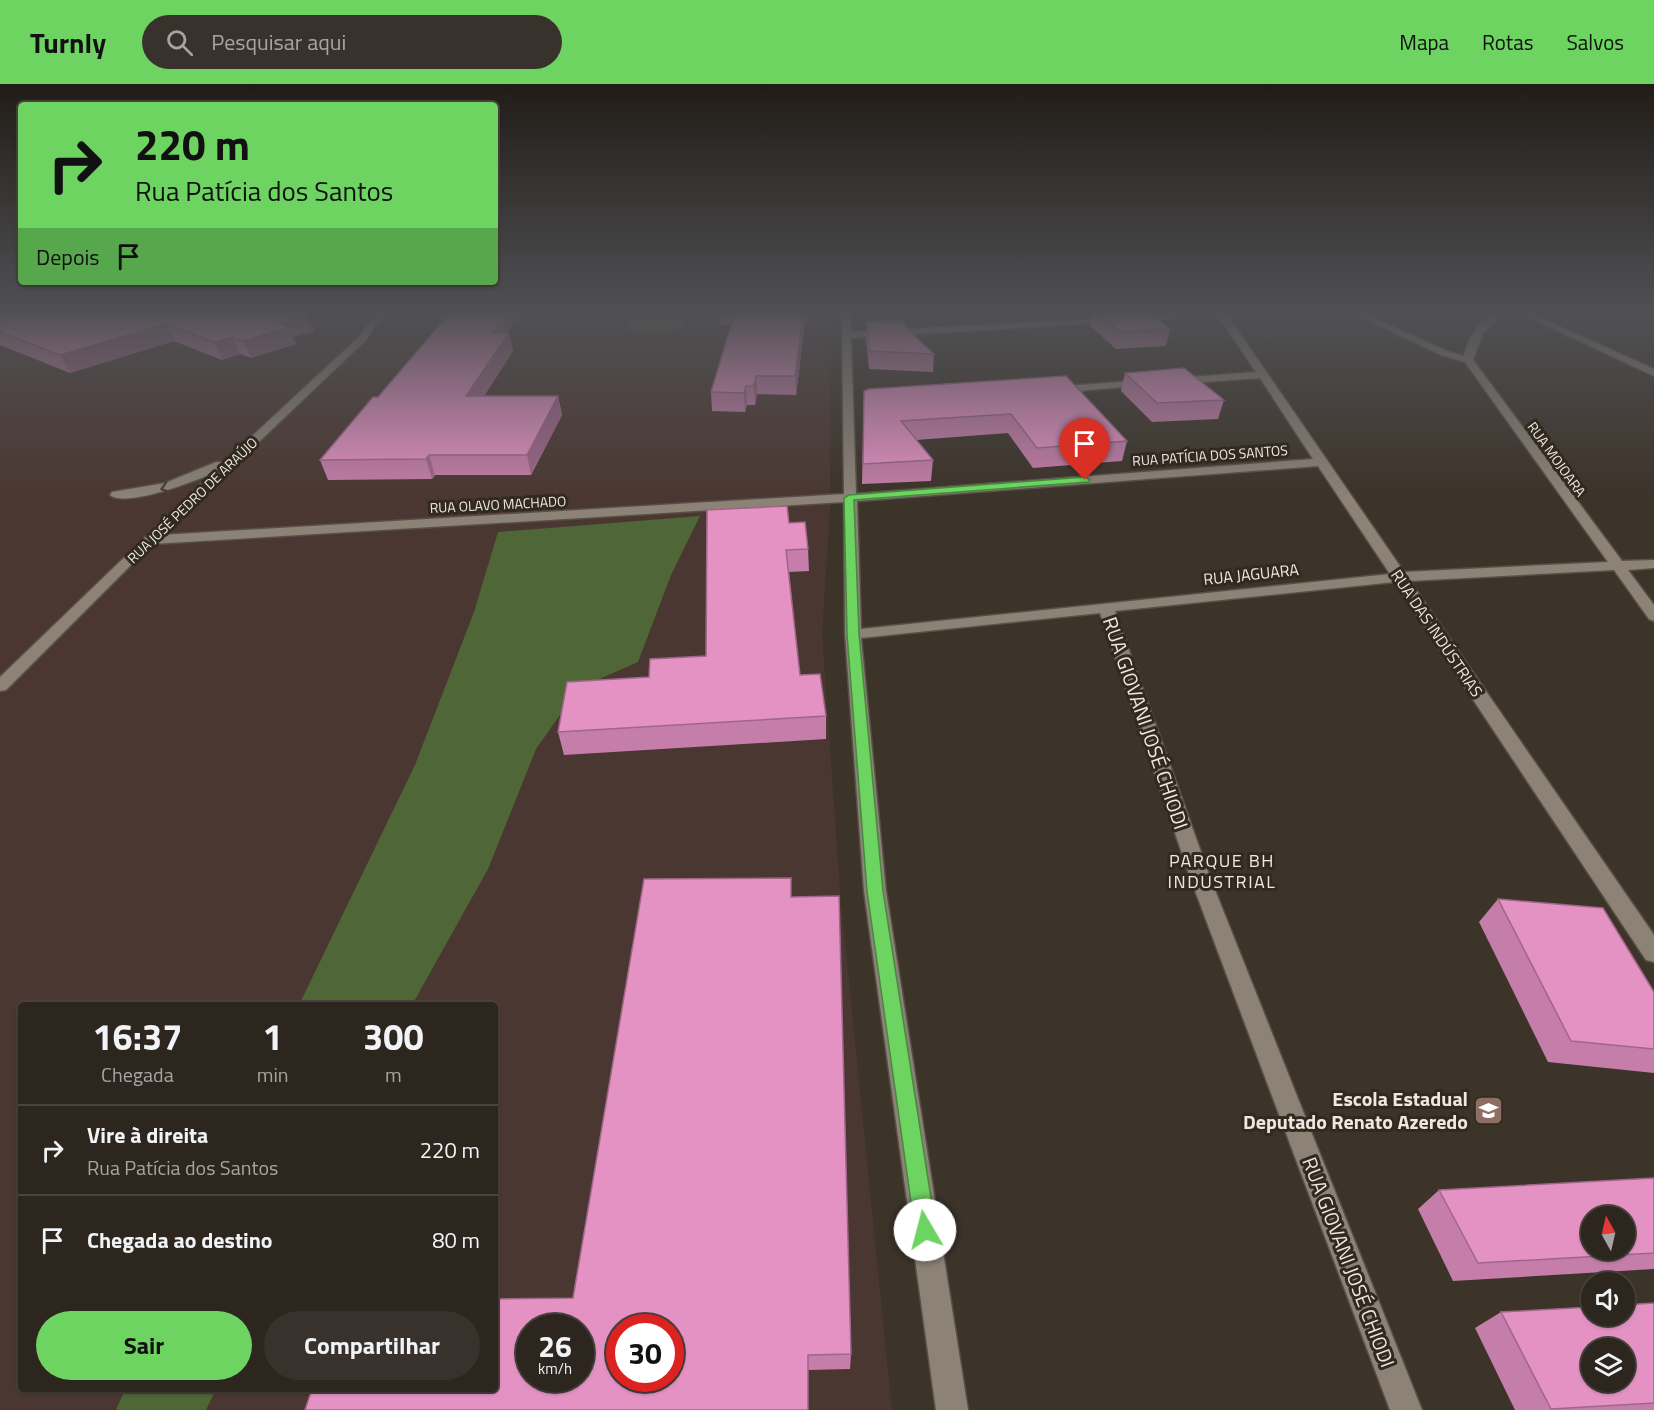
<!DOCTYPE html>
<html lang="pt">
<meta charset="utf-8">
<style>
:root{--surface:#2d261f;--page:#39322c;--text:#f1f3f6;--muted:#a7a5a4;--line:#48433d;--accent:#6dd361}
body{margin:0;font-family:"Titillium Web",sans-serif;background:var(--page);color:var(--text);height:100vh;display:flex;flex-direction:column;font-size:22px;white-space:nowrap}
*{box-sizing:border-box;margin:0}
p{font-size:20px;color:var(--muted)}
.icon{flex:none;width:33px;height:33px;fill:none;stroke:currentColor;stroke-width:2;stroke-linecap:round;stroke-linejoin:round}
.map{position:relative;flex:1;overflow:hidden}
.drawer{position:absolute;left:18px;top:918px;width:480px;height:390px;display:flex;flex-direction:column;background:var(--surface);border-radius:6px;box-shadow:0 2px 4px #0004,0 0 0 2px var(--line)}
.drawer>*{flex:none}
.banner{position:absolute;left:18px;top:18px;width:480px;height:183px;border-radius:6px;box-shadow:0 2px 4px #0004,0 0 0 2px var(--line);background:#6dd361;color:#111;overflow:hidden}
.needle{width:39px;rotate:352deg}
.buttons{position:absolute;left:1581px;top:1122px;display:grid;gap:12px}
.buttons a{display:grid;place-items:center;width:54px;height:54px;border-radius:50%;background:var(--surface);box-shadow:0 2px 4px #0004,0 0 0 2px var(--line);font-size:30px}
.speed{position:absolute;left:516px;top:1230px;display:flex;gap:12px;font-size:30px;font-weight:700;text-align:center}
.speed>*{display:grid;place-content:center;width:78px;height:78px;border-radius:50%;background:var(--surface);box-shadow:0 2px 4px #0004,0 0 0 2px var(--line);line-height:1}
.speed small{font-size:15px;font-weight:400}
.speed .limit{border:9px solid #d22;background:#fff;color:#111}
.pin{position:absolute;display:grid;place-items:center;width:51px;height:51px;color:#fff;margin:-62px -26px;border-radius:50% 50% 50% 0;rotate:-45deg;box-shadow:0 0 6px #0007}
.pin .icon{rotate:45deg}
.me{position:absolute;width:66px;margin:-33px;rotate:352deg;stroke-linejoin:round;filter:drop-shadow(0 0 4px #0008)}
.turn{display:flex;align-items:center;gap:21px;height:126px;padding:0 18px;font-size:27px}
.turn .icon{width:78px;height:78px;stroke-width:2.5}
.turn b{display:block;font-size:42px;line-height:51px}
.then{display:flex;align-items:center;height:57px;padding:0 18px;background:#0003;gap:12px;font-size:22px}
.eta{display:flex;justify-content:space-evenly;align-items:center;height:102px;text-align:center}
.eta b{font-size:36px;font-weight:700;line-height:42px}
.button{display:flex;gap:12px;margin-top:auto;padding:12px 18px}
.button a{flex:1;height:69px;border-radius:36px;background:var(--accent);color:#111;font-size:24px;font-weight:700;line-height:69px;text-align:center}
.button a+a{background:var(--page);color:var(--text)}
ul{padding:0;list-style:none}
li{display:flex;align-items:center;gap:18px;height:90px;padding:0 18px;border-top:2px solid var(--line)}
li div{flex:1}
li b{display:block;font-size:22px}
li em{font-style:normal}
header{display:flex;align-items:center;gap:36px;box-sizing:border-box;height:84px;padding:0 30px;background:var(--accent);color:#111}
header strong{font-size:28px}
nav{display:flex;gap:33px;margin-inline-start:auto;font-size:21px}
.search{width:420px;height:54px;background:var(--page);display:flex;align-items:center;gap:15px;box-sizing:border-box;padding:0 21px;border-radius:33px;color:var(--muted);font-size:22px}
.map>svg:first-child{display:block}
.industrial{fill:#4b3731;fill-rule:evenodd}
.green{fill:#4f6636}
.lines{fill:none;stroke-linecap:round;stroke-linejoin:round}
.minor-casing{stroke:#585047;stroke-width:3}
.minor{fill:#8c8276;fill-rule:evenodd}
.wall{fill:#c47ea9}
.shaded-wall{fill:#a06689}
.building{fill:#e492c4;stroke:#a06689;stroke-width:1.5;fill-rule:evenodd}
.oneway{stroke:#483f35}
.route{fill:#6dd361;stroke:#47893f;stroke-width:1.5}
.labels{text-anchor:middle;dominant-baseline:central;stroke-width:6;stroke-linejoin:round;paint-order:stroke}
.far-street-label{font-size:14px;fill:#eee8e2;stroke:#32291f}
.street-label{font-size:16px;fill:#eee8e2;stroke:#32291f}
.neighbourhood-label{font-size:18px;letter-spacing:1.5px;fill:#eee8e2;stroke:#32291f}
.near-street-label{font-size:20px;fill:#eee8e2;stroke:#32291f}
.near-poi-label{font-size:20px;font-weight:bold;fill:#eee8e2;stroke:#32291f;text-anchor:end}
</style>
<header>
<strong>Turnly</strong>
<div class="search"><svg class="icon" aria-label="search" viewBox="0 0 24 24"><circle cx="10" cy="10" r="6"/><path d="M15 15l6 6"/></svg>Pesquisar aqui</div>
<nav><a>Mapa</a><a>Rotas</a><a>Salvos</a></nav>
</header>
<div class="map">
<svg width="1654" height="1326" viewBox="0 0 1654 1326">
<rect width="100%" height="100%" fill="#3c3329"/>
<path class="industrial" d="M0 228H831L830 428 822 550 840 807 892 1326H0ZM21 921H495V1305H21ZM530 1244H580V1294H530ZM620 1244H670V1294H620Z"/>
<g class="green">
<polygon points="628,228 692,228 682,245 660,249 630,248"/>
<polygon points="700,432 671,491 638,578 579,604 536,665 488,785 412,921 299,921 415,681 474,528 498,448"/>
<polygon points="125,1305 216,1305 206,1326 116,1326"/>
</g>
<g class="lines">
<defs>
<g id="minor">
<path d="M377 228H385L366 256 161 451 844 410 842 228H850L851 248 1225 228 1404 488 1608 478 1465 278 1441 271 1350 228H1361L1447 267 1464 272C1469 251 1483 228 1506 228L1483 249 1473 276 1622 477 1654 476V484L1628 486 1654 521V537L1649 535 1614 486 1410 497 1654 851V878L1646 876 1395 498 1115 527 1211 796 1422 1326H1390L1191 796 1100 529 861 554 886 807 968 1326H936L864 807 845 550 844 418 152 460 6 606 0 607V593L211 390C193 398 124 424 110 411L112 408 165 399 216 378H224L360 252ZM1218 232 1256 288 1176 294 1171 297 1176 300 1260 294 1313 375 856 410 851 254ZM1318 382 1390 490 861 545 857 417Z"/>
<polygon points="1517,228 1528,228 1654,285 1654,292"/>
<polygon points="1145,296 1149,297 1149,301 1053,309 1048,306 1053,303"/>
</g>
</defs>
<use href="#minor" class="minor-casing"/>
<use href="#minor" class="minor"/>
</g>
<g class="wall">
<polygon points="0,228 314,247 293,253 296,260 251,274 240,270 222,276 174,257 70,289 0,261"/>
<polygon points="441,228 507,249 509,249 513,267 484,312 558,312 562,331 531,391 435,391 432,395 328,396 320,376 378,313 442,239 439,231"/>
<polygon points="720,228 810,228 809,238 805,238 796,311 757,310 755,321 747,321 745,328 712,327 711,308 731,241 721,241"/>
<polygon points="1093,228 1148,228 1170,245 1166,262 1116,265 1090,242"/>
<polygon points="867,238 907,245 934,270 933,288 869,285 866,256"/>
<polygon points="1125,289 1224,316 1218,335 1152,338 1121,307"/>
<polygon points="1066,292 1127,357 1122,377 1033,384 1008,349 916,356 933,376 931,397 862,400 864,307"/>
<polygon points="789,439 808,465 809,487 789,488 800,591 826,632 826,655 564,671 558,648 649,593 706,572"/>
<polygon points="792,813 851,1270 850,1285 808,1286 808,1326 305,1326 573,1214"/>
<polygon points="1498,815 1654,908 1654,989 1548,978 1479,838"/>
<polygon points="1654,1094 1654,1185 1453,1197 1418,1125 1439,1106"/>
<polygon points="1654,1219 1654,1326 1515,1326 1475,1244 1501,1228"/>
</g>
<g class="shaded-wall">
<polygon points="506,228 520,228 496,267 492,249"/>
<polygon points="804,228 805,228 805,238 796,311 795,292"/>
<polygon points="307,230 314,247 293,253 296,260 251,274 243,257 278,239"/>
<polygon points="166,240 174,257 70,289 60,271"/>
<polygon points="509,249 513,267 471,331 466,312"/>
<polygon points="232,253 240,270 222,276 214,258"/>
<polygon points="756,292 757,310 755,321 754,302"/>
<polygon points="746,302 747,321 745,328 744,309"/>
<polygon points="558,312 562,331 531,391 527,371"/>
<polygon points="429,371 435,391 432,395 426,375"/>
</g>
<g class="building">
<polygon points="0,228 302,228 307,230 278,239 289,243 243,257 232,253 214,258 166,240 60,271 0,248"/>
<polygon points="441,228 506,228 492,249 509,249 466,312 558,312 527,371 429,371 426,375 320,376 373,313 378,313 449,230 439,231"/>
<polygon points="735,228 804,228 795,292 756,292 754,302 746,302 744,309 711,308"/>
<polygon points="1097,228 1148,228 1170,245 1120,248"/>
<polygon points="902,236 907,245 934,270 869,267 867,238"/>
<polygon points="1184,284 1224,316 1157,319 1125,289"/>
<polygon points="1066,292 1127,357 1037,364 1011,330 901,337 933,376 863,380 864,307 869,305"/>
<polygon points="787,422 789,439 805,438 808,465 786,466 800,591 820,590 826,632 558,648 567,598 649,593 650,575 706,572 707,426"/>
<path d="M791 794V813L839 812 851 1270 808 1271V1326H305L312 1305H495V1215L573 1214 644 795ZM530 1244H580V1294H530ZM620 1244H670V1294H620Z"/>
<polygon points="1498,815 1603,824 1654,908 1654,965 1571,957"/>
<path d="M1654 1094V1169L1478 1179 1439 1106ZM1592 1132H1624V1166H1592Z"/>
<path d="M1654 1219V1319L1551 1325 1501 1228 1592 1223V1232H1624V1221ZM1592 1264H1624V1298H1592Z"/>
</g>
<defs><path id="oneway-chevron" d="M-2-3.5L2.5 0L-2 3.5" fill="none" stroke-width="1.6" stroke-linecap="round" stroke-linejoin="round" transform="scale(1.5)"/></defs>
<use class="oneway" href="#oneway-chevron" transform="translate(165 404) rotate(163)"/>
<linearGradient id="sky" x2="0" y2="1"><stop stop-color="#211c17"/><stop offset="0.55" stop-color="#505054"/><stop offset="1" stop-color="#505054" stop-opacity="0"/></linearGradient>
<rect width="1654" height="414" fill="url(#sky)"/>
<polygon class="route" points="1085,393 1090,396 1088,398 854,416 859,550 883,807 936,1146 933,1153 925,1156 918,1153 915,1146 867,807 847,550 844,414 849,411"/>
<defs>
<symbol id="school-square" viewBox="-11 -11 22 22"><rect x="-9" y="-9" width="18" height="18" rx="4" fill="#8d6e63" stroke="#32291f"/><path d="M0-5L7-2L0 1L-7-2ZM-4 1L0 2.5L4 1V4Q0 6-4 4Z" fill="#fff"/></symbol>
</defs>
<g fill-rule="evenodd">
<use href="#school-square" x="1472" y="1010" width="33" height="33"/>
</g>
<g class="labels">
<g class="far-street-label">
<text transform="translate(1210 371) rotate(-4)">RUA PATÍCIA DOS SANTOS</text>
<text transform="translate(1557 375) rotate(54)">RUA MOJOARA</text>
<text transform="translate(192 416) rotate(-44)">RUA JOSÉ PEDRO DE ARAÚJO</text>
<text transform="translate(498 420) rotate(-3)">RUA OLAVO MACHADO</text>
</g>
<g class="street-label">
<text transform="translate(1251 490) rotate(-6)">RUA JAGUARA</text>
<text transform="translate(1437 549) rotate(56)">RUA DAS INDÚSTRIAS</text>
</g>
<g class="neighbourhood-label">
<text x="1222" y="776">PARQUE BH<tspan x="1222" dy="21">INDUSTRIAL</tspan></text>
</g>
<g class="near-street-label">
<text transform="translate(1146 639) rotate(71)">RUA GIOVANI JOSÉ CHIODI</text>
<text transform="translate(1349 1178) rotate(69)">RUA GIOVANI JOSÉ CHIODI</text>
</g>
<g class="near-poi-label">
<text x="1468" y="1014">Escola Estadual<tspan x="1468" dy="23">Deputado Renato Azeredo</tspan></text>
</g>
</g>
</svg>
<div class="buttons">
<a><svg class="needle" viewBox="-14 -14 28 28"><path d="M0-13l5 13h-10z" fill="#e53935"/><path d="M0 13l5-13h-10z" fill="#a7a5a4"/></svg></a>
<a><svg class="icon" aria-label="sound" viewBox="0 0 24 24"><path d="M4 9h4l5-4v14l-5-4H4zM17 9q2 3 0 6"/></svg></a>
<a><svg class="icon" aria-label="layers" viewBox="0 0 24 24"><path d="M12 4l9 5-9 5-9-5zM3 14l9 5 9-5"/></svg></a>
</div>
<div class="speed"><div>26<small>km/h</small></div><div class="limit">30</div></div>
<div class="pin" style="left:1085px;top:396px;background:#d93025"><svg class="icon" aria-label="arrive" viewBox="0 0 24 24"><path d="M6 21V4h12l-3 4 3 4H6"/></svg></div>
<svg class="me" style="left:925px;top:1146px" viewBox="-20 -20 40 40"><circle r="19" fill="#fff"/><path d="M0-13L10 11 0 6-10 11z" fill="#6dd361"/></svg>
<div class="banner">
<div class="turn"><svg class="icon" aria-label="right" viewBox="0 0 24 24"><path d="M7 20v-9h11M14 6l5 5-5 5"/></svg><div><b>220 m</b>Rua Patícia dos Santos</div></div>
<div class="then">Depois<svg class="icon" aria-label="arrive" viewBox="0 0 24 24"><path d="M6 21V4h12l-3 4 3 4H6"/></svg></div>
</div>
<section class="drawer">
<div class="eta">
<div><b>16:37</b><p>Chegada</p></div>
<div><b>1</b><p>min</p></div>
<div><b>300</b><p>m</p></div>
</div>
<ul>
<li><svg class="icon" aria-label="right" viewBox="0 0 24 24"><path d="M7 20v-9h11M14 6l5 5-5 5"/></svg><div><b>Vire à direita</b><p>Rua Patícia dos Santos</p></div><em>220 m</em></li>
<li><svg class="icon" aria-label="arrive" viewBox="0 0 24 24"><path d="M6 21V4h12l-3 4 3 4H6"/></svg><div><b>Chegada ao destino</b></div><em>80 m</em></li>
</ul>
<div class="button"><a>Sair</a><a>Compartilhar</a></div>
</section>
</div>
